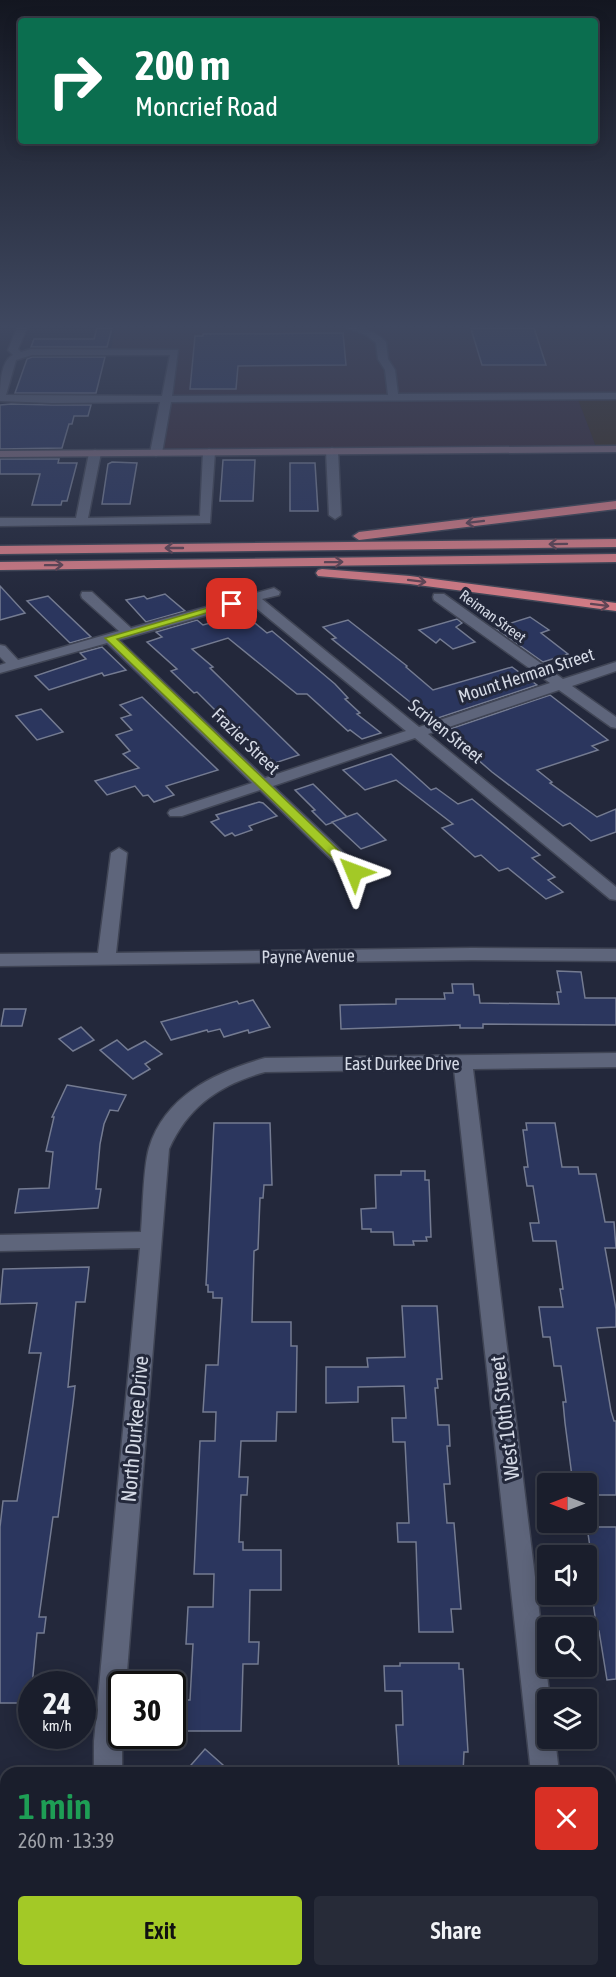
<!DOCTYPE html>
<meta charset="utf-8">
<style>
:root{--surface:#1a1e2c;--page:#272b38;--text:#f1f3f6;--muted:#9fa2a9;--line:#383c48;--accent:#a3c926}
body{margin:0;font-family:"Asap Condensed",sans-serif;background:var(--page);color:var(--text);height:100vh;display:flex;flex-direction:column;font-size:22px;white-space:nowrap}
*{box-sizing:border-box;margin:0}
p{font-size:20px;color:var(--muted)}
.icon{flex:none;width:33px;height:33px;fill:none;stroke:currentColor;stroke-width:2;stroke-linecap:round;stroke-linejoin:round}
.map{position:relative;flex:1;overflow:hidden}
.drawer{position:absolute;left:0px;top:1767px;width:616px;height:210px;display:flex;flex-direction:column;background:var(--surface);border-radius:18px 18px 0 0;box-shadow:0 3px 15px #0003,0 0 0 2px var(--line)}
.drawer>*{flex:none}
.guide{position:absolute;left:18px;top:18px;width:580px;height:126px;border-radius:6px;box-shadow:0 3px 15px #0003,0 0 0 2px var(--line);background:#0b6e4f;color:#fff;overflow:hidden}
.needle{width:39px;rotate:270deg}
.buttons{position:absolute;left:537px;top:1473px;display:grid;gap:12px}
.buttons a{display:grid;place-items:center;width:60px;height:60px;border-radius:6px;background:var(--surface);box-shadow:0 3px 15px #0003,0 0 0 2px var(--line);font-size:30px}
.speed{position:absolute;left:18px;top:1671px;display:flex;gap:12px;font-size:30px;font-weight:700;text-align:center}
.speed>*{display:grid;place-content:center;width:78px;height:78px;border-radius:50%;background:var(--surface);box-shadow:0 3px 15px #0003,0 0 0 2px var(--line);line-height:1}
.speed small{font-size:15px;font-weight:400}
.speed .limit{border:3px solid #111;border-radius:9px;background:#fff;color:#111}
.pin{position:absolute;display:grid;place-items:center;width:51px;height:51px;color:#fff;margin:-26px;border-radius:12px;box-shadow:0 3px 9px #0006}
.me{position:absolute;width:66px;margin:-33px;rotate:314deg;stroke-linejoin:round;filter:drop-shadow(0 0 4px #0008)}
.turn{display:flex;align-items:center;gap:21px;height:126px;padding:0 18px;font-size:27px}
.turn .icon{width:78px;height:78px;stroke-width:2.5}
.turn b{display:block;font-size:42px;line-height:51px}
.round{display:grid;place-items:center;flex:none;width:63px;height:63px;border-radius:6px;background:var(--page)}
.summary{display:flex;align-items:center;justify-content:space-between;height:102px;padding:0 18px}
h1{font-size:36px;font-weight:600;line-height:45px;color:#1e9e55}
.primary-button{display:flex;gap:12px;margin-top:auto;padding:12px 18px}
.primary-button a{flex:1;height:69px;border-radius:6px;background:var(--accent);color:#111;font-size:24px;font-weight:600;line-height:69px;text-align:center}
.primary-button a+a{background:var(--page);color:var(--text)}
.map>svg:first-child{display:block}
.commercial{fill:#3a2e20}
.medical{fill:#392c39}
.building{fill:#2b365e;stroke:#747b91;stroke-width:1.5}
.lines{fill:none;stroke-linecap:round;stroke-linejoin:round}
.street-casing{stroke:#404555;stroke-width:3}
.secondary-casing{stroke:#404555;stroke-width:3}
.highway-casing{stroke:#404555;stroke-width:3}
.street{fill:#5e657b;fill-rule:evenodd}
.secondary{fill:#806c7e;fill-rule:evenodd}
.highway{fill:#d17b85;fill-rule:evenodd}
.oneway{stroke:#604555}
.route{fill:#a3c926;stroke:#6a8319;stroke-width:1.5}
.labels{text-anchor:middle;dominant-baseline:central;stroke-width:6;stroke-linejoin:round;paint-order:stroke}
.far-street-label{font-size:15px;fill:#d4d9e5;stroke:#23283b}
.street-label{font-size:18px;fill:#d4d9e5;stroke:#23283b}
.near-street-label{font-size:21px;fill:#d4d9e5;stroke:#23283b}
</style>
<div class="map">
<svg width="616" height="1977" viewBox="0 0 616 1977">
<rect width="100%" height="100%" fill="#23283b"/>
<polygon class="commercial" points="575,393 616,393 616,447 596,447"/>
<polygon class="medical" points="115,328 616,328 616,393 576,394 596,447 162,450 177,350 111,350"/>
<g class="building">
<polygon points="97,328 112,328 107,347 31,347 34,339 94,339"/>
<polygon points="534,328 546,365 482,365 471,329"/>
<polygon points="343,333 346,365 238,366 236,389 190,389 195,336 203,336 203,334"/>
<polygon points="32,357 105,357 96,393 15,393 27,359"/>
<polygon points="11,404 52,405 91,405 88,416 74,416 72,424 69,424 62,448 0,449 0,405"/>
<polygon points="0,459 59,459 58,463 77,463 67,501 62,501 61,505 32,505 40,474 0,474"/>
<polygon points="223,460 255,460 253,501 220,501"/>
<polygon points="112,462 137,463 130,504 102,504 108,464"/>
<polygon points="290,463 315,463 318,511 290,511"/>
<polygon points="0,586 25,613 0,620"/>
<polygon points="165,594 185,611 146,622 126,600 144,596 147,599"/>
<polygon points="48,596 91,637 70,643 27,601"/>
<polygon points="244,614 267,633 272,631 335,684 348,698 345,699 360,713 357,714 381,733 362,739 350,730 348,731 307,694 297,694 228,638 192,649 213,667 210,668 299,755 275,763 226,716 222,717 197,692 194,693 171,671 177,669 147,642 162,637 156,632 197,620 203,625"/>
<polygon points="530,617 549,630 541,633 568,654 543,662 495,628"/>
<polygon points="457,619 462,623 456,627 475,642 453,649 440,639 436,643 419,630"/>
<polygon points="348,620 407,666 406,667 433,690 512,667 537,685 435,719 432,717 421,719 411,711 415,706 332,639 336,638 323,627"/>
<polygon points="102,647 126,670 104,676 102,673 49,690 35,676 86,659 80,653"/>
<polygon points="550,695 608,740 592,746 598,750 537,770 552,782 550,783 597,817 616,809 616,832 591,841 570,823 563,826 492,772 462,746 465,745 447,730"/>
<polygon points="142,697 218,770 166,786 174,795 154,802 148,795 143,796 135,786 107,795 95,781 139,768 123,754 130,751 116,735 132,730 121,718 131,715 120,705"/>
<polygon points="41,709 63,732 37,740 16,716"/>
<polygon points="391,754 431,790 436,788 458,804 472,799 540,855 532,858 555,877 548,880 563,892 546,899 508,868 499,871 481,855 475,857 442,828 453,824 396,780 365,790 343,770"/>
<polygon points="313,784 347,817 326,825 312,811 315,810 295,790"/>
<polygon points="259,802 263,803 277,816 249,826 252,830 235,836 232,833 225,836 211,822 219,819 216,815"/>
<polygon points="357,813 386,840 361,849 332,822"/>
<polygon points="557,971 581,972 585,998 616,998 616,1025 483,1024 483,1028 460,1028 460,1025 341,1029 340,1005 396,1004 396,999 445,999 444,993 453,993 452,984 473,984 474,995 479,995 480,1003 559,1004 557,992 561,992"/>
<polygon points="253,1000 270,1027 249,1033 248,1030 224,1037 220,1029 208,1032 207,1030 171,1040 161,1022 237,1001 239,1004"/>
<polygon points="4,1009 26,1009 22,1026 1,1026"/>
<polygon points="81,1027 94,1040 73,1051 59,1039"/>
<polygon points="117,1040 128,1050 145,1041 162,1054 145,1064 150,1069 133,1079 100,1050"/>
<polygon points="67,1085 126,1095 118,1111 110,1110 104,1124 100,1144 96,1189 101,1189 98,1208 15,1213 19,1189 49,1188 53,1152 46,1151 54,1117 52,1117"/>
<polygon points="214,1123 270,1123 272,1185 264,1185 263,1198 260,1198 258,1249 254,1251 252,1322 291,1322 291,1346 297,1346 296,1412 277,1412 276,1441 241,1441 239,1477 248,1477 247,1495 241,1495 239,1542 243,1542 243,1550 281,1550 281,1590 250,1590 249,1642 259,1642 258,1664 243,1664 241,1731 186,1731 187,1700 190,1700 193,1644 186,1644 188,1607 213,1607 214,1574 194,1574 200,1441 215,1441 216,1412 203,1412 206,1365 218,1365 222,1298 213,1298 213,1292 208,1292 208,1285 206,1285"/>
<polygon points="526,1123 555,1123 562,1167 578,1167 579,1174 596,1174 605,1222 614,1222 616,1248 605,1248 616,1309 616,1327 597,1328 611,1411 614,1421 616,1421 616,1495 586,1495 586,1484 573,1484 565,1423 563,1402 566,1402 561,1366 554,1366 550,1337 543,1337 539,1307 563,1307 560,1289 563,1289 556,1241 533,1241 530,1223 539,1223 533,1186 527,1186 524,1167 528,1167 523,1130 527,1130"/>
<polygon points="401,1171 425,1171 425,1180 429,1180 431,1237 426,1237 427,1241 413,1241 414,1245 394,1245 393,1232 371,1232 371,1229 362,1229 361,1209 376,1208 375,1175 401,1175"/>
<polygon points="89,1267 85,1302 76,1302 68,1387 75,1386 73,1404 58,1517 53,1517 39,1617 46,1617 44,1633 37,1633 31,1697 21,1697 20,1703 0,1703 0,1527 3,1501 17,1501 41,1353 29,1353 37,1303 0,1304 3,1269"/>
<polygon points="402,1306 437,1306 442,1379 437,1379 438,1388 435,1388 438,1425 449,1425 450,1446 447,1446 450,1484 444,1484 447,1523 454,1523 461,1609 451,1609 453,1632 419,1632 416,1542 398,1542 397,1523 409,1523 405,1442 393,1442 392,1418 406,1418 404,1386 358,1387 358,1402 326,1403 326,1367 368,1367 367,1358 405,1357"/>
<polygon points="587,1527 616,1527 616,1679 607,1680 599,1631 597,1631 591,1587 596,1587"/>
<polygon points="400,1663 459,1663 459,1669 463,1669 468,1752 464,1752 463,1773 399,1773 396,1725 403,1725 402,1691 385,1691 384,1666 400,1666"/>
<polygon points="205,1749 232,1773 184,1773"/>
</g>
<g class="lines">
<defs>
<g id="street">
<path d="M17 328H27L18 349 21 352 31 349 178 350 172 396 388 395 385 370 378 359 376 343 366 335 347 328C364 328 374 330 386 342L388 359 395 370 398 394 616 393V399L171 402 162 453 156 456 150 453 160 402 52 403 0 401C0 387 0 361 13 355L8 350ZM32 355H170L162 396 6 395 16 360Z"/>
<polygon points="332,448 338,451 341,515 335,519 329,515 326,451"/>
<polygon points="209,449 215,452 210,523 0,526 0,518 76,518 89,453 95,450 101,453 88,518 200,516 203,452"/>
<path d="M274 588 280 592 279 595 262 599 419 727 550 683 434 600 433 597 434 594H444L563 679 616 662V671L572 686 616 717V728L611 727 559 690 428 734 616 887V900L610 899 415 738 273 786 360 868 362 872 354 877 348 876 260 790 182 816H170L168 813 170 810 252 783 107 643 0 673V665L6 663 0 657V645L5 646 18 660 119 631 82 598 81 595 82 592H92L131 628ZM250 603 406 731 265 778 119 640Z"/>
<polygon points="119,848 127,853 116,953 472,948 616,949 616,961 472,960 0,966 0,954 98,953 111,853"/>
<path d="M616 1053V1067L473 1069 550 1700H548V1738H555L559 1773H531L454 1069 265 1072C221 1084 188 1106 169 1149L126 1684H122V1773H94V1741L140 1248 0 1251V1235L141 1232C143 1209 143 1169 149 1148 165 1095 216 1072 265 1058Z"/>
<rect x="610" y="1916" width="6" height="30"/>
</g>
<polygon id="secondary" points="616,446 616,452 0,457 0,451"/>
<g id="highway">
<polygon points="616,501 616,509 359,540 353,536 359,532"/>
<polygon points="616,539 616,547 0,554 0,546"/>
<polygon points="616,554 616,562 0,570 0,562"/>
<polygon points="322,569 410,576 616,603 616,611 410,584 318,576 316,573 318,570"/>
</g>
</defs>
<use href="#street" class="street-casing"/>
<use href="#secondary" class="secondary-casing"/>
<use href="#highway" class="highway-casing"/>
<use href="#street" class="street"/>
<use href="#secondary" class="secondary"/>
<use href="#highway" class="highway"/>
</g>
<defs><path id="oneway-shaft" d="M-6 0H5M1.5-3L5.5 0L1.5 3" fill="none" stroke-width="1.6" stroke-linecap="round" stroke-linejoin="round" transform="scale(1.5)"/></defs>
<g class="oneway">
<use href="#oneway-shaft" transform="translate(475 522) rotate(173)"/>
<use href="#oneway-shaft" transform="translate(558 544) rotate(179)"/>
<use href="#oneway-shaft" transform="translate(174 548) rotate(180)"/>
<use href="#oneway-shaft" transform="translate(334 562) rotate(-1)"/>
<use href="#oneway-shaft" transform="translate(54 565) rotate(-1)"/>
<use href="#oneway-shaft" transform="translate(417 581) rotate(7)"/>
<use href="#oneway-shaft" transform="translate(600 605) rotate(7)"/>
</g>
<linearGradient id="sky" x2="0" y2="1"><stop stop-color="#131620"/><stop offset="0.54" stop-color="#3f4860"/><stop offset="1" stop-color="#3f4860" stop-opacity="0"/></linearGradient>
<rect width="616" height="605" fill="url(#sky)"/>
<polygon class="route" points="228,602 237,604 117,639 359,870 361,872 359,875 350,875 105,638"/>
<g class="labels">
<g class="far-street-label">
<text transform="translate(493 616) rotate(36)">Reiman Street</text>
</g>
<g class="street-label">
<text transform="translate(526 675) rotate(-18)">Mount Herman Street</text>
<text transform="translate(446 731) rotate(39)">Scriven Street</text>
<text transform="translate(246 741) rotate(44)">Frazier Street</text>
<text transform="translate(308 956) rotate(-1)">Payne Avenue</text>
<text x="402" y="1063">East Durkee Drive</text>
</g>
<g class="near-street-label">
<text transform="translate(504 1418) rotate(-97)">West 10th Street</text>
<text transform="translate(134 1429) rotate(-85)">North Durkee Drive</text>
</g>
</g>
</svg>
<div class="buttons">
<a><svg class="needle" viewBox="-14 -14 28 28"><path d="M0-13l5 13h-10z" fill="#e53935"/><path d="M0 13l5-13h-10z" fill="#9fa2a9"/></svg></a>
<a><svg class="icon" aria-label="sound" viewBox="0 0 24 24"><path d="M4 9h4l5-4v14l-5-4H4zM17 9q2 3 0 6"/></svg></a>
<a><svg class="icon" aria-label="search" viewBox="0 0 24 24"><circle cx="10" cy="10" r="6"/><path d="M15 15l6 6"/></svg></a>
<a><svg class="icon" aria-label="layers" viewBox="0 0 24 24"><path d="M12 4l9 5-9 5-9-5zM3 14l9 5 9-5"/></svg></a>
</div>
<div class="speed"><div>24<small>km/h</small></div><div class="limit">30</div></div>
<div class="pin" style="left:232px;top:604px;background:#d93025"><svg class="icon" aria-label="arrive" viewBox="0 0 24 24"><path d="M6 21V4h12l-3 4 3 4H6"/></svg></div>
<svg class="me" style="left:354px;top:872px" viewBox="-20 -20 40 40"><path d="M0-17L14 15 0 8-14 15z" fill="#a3c926" stroke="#fff" stroke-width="4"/></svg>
<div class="guide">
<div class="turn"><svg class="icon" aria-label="right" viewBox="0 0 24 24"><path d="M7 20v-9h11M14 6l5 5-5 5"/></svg><div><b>200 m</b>Moncrief Road</div></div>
</div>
<section class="drawer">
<div class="summary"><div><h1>1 min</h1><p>260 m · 13:39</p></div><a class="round" style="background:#d93025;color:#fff"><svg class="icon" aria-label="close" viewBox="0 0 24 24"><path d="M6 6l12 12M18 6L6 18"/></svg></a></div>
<div class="primary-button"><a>Exit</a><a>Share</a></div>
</section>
</div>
